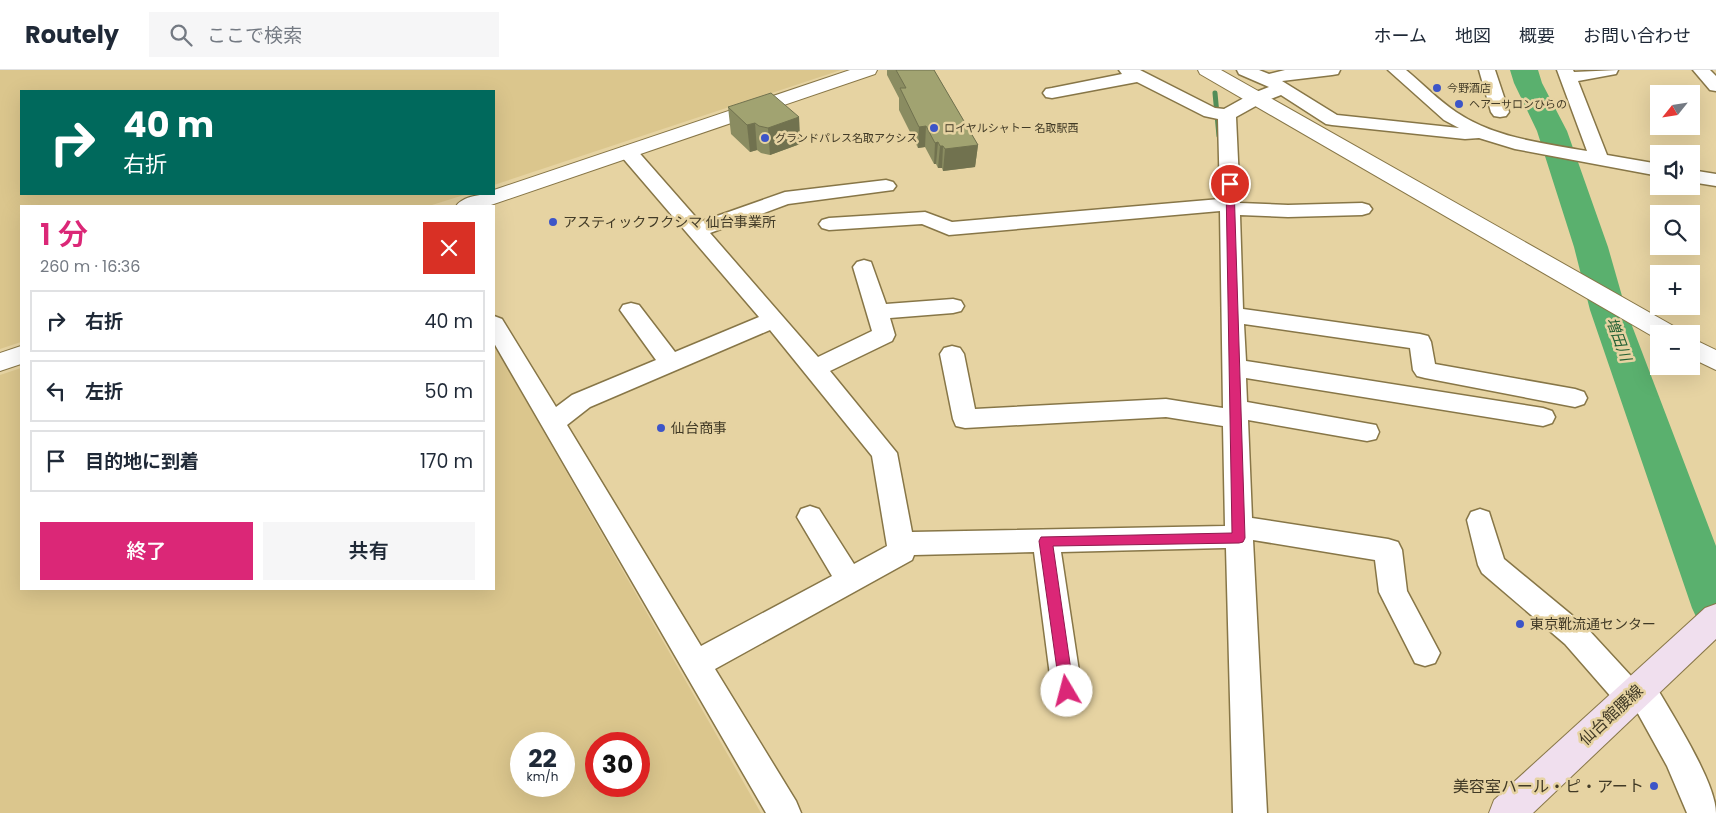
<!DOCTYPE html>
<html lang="ja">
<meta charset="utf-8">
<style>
:root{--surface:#fff;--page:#f6f6f7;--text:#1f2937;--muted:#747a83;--line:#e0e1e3;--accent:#db2777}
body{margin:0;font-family:Poppins,"Noto Sans JP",sans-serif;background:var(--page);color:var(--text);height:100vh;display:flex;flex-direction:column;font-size:19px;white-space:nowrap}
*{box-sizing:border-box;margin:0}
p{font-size:16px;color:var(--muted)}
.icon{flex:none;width:28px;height:28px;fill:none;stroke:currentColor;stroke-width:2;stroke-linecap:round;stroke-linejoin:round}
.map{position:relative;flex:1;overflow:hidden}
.panel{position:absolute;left:20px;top:135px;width:475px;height:385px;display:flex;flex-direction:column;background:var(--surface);border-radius:0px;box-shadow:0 5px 20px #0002}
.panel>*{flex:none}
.hud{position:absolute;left:20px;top:20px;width:475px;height:105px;border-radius:0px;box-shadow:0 5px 20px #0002;background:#00695c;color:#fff;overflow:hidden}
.needle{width:32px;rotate:240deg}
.controls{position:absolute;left:1650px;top:15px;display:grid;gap:10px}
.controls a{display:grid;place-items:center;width:50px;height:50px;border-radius:0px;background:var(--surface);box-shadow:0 5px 20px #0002;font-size:25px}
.speed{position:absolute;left:510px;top:662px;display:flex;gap:10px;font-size:25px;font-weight:700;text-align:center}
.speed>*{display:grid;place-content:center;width:65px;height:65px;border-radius:50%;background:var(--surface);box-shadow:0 5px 20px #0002;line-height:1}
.speed small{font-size:12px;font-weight:400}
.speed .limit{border:8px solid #d22;background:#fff;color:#111}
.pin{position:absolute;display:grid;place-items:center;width:42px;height:42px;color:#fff;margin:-21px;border:2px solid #fff;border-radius:50%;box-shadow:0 1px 5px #0007}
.me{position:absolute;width:55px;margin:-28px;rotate:352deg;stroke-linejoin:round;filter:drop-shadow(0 0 4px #0008)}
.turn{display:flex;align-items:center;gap:18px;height:105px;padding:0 20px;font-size:22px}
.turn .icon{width:65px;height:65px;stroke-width:2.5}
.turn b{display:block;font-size:35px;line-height:42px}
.round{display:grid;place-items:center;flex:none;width:52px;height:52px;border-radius:0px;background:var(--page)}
.overview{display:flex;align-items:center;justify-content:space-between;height:85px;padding:0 20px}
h1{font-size:30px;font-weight:600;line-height:38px;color:var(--accent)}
.button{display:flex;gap:10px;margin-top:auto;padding:10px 20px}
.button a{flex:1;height:58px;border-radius:0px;background:var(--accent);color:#fff;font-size:20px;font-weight:600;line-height:58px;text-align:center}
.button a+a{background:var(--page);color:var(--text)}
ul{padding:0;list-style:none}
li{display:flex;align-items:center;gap:15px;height:62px;margin:0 10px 8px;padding:0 10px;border:2px solid var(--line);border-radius:0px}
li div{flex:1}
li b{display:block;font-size:19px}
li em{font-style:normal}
header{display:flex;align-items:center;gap:30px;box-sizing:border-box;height:70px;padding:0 25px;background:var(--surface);border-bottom:1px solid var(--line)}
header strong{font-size:24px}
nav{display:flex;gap:28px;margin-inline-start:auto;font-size:18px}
.search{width:350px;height:45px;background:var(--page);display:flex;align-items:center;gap:12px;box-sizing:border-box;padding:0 18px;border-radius:0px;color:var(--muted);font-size:19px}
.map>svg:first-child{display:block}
.built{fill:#dbc68d;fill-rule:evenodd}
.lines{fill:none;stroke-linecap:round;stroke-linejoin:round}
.stream{stroke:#528d58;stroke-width:5}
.river{fill:#5ab06e;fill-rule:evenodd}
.minor-casing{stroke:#877647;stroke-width:3}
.tertiary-casing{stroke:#877647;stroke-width:2}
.secondary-casing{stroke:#877647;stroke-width:2}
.minor{fill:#fff;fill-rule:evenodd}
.tertiary{fill:#fff;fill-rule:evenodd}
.secondary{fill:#f0dfee;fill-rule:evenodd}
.wall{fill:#8a8c61}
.shaded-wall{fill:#71724f}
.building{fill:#a1a371;stroke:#71724f}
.route{fill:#db2777;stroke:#8e194d}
.poi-dot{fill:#3d55c8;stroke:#e6d3a2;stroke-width:2}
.labels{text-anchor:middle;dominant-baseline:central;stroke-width:5;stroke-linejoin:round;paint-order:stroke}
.far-poi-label{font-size:11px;fill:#413a26;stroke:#e6d3a2;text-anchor:start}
.poi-label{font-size:14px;fill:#413a26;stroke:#e6d3a2;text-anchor:start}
.water-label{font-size:15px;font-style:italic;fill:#246034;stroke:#e6d3a2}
.near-street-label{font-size:16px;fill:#413a26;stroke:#e6d3a2}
.near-poi-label{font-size:16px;fill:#413a26;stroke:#e6d3a2;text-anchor:end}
</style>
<header>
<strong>Routely</strong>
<div class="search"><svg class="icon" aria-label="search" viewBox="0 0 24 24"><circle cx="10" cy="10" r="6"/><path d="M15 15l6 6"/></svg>ここで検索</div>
<nav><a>ホーム</a><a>地図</a><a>概要</a><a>お問い合わせ</a></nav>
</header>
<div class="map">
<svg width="1716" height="743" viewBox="0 0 1716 743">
<rect width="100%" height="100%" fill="#e6d3a2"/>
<g class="built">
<polygon points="0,0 841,0 494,115 494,21 21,21 21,124 467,124 429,136 21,136 21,272 0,279"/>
<path d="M494 275 761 743H0V305L21 298V519H494ZM521 674H564V716H521ZM596 674H639V716H596Z"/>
</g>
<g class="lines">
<polyline class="stream" points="1215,23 1219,66"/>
<polygon class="river" points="1510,0 1538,0 1542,13 1567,61 1608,177 1626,240 1716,476 1716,559 1699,553 1692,538 1590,240 1574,177 1537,61 1514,13"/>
<defs>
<g id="minor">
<path d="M1119 0H1140L1215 38 1224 39 1251 24 1269 17 1239 4 1237 0H1259L1269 4 1285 0H1340L1338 4 1332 5 1282 11 1337 45 1459 58 1444 50 1388 0H1406C1423 14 1438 30 1456 42 1494 68 1543 73 1587 81L1557 0H1573L1574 2 1618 0 1616 4 1578 11 1607 85 1659 94V106L1515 79 1479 68 1465 69 1332 55 1326 54 1281 25 1263 32 1236 47 1240 133 1288 135 1362 133 1369 135 1372 139 1369 143 1362 145 1288 147 1240 145 1243 239 1420 264 1428 266 1431 272 1435 294 1575 319 1584 322 1587 328 1584 334 1575 337 1425 308 1417 306 1413 300 1410 278 1244 254 1246 291 1543 338 1552 341 1555 347 1552 353 1543 356 1246 308 1247 332 1376 355 1379 362 1376 369 1367 371 1248 350 1252 448 1388 469 1398 472 1402 480 1407 521 1440 583 1435 593 1425 596 1415 593 1379 522 1375 490 1253 470 1267 743H1233L1226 478H1224L1061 482 1082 621 1078 631 1067 635 1056 631 1052 621 1034 482 914 485 912 490 715 599 796 731 801 743H766L494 273V246L502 249 556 337 572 325 656 290 620 240 623 235 631 233 639 235 675 282 759 247 621 86 619 82 621 78 628 76 635 78 700 152 785 122 886 110 893 112 896 116 893 120 788 134 710 163 818 287 872 261 853 197 857 192 864 190 871 192 886 234 953 229 961 231 964 236 961 241 953 243 890 248 895 265 892 271 830 301 897 383 912 462 1225 456 1223 356 1166 347 965 358 956 356 953 349 940 284 944 278 952 276 960 278 964 284 975 339 1166 329 1223 338 1220 141 949 165 922 154 829 160 822 158 819 154 822 150 829 148 925 142 952 152 1220 129 1218 49 1204 46 1137 12 1052 28 1046 27 1043 23 1046 19 1052 18 1122 4ZM770 260 872 386 887 476 854 494 819 439 810 436 801 439 797 447 832 506 701 576 567 355 590 337Z"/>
<polygon points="1479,0 1495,0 1509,42 1506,46 1500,47 1494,46 1491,42"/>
<polygon points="1693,0 1710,0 1716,6 1716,21 1710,20"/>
<polygon points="1691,100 1716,104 1716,116 1691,112"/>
<path d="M1480 439 1489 442 1504 489 1585 556 1632 607 1640 604 1651 608C1668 638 1716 711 1716 743H1687L1667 696 1636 640 1631 641 1620 637 1565 574 1482 503 1478 495 1467 450 1471 442Z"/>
</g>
<g id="tertiary">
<path d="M850 0H877L875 4 488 136H456C463 126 482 124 494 124V120Z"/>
<polygon points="1198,0 1221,0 1677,258 1680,264 1659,264 1659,270 1200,4"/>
<polygon points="1691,268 1716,280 1716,300 1691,288"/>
<polygon points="21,276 21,294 0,301 0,283"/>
</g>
<polygon id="secondary" points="1716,534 1716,569 1533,743 1489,743 1494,730 1705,538"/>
</defs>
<use href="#minor" class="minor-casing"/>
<use href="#tertiary" class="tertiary-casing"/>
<use href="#secondary" class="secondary-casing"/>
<use href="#minor" class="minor"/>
<use href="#tertiary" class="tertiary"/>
<use href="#secondary" class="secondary"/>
</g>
<g class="wall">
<polygon points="887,0 934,0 978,75 975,97 943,101 942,98 938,98 936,94 934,94 925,77 918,78 899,40 899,28 887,5"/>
<polygon points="728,37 799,47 800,74 770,85 761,83 757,80 750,82 731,64"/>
</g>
<g class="shaded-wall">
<polygon points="799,47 800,74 770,85 768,58"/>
<polygon points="755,53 757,80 750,82 747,55"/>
<polygon points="926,56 925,77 918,78 919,57"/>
<polygon points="938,72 936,94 934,94 935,73"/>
<polygon points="978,75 975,97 943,101 945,79"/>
<polygon points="940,76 943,76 942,98 938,98"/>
</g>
<g class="building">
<polygon points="896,0 934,0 978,75 945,79 943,76 940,76 938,72 935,73 926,56 919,57 900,18 906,18"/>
<polygon points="771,23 799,47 768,58 759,56 755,53 747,55 728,37"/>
</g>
<polygon class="route" points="1230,111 1234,114 1245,468 1243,472 1239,473 1053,476 1074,621 1072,626 1067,627 1062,626 1060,621 1039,471 1041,467 1232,463 1226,114"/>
<g class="poi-dot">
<circle cx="1437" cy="18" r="5"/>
<circle cx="1459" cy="34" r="5"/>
<circle cx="934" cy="58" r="5"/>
<circle cx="765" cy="68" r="5"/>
<circle cx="553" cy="152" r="5"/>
<circle cx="661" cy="358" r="5"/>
<circle cx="1520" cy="554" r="5"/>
<circle cx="1654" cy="716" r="5"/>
</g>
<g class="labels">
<g class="far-poi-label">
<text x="1447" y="18">今野酒店</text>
<text x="1469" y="34">ヘアーサロンひらの</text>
<text x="944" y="58">ロイヤルシャトー 名取駅西</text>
<text x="775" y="68">グランドパレス名取アクシス</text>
</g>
<g class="poi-label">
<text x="563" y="152">アスティックフクシマ 仙台事業所</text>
<text x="671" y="358">仙台商事</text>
<text x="1530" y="554">東京靴流通センター</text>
</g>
<g class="water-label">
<text transform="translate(1619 269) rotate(70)">増田川</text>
</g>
<g class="near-street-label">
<text transform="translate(1611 645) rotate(-43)">仙台館腰線</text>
</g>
<g class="near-poi-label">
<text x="1644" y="716">美容室ハール・ピ・アート</text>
</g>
</g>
</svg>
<div class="controls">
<a><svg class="needle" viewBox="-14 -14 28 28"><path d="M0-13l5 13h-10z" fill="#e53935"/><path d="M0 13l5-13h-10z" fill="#747a83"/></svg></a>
<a><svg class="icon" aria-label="sound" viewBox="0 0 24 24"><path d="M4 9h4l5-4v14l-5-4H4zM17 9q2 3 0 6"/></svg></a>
<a><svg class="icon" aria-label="search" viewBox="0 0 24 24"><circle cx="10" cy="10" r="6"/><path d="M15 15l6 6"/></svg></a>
<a>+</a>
<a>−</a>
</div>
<div class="speed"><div>22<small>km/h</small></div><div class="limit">30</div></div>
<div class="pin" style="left:1230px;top:114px;background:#d93025"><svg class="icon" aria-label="arrive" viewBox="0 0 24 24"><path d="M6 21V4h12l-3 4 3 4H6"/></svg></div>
<svg class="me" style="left:1067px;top:621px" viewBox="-20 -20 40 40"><circle r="19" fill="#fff"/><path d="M0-13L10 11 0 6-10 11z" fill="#db2777"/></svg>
<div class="hud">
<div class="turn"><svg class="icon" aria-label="right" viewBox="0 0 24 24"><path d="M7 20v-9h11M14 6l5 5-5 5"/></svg><div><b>40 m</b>右折</div></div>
</div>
<section class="panel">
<div class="overview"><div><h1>1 分</h1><p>260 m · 16:36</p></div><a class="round" style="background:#d93025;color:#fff"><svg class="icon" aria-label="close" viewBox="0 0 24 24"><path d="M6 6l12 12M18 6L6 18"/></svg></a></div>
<ul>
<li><svg class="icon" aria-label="right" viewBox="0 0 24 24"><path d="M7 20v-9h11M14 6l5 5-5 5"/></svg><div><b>右折</b></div><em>40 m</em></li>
<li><svg class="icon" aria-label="left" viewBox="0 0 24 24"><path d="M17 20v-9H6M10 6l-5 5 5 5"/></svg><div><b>左折</b></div><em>50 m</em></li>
<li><svg class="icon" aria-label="arrive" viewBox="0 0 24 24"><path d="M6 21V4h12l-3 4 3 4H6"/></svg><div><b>目的地に到着</b></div><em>170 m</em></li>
</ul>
<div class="button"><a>終了</a><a>共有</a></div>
</section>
</div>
